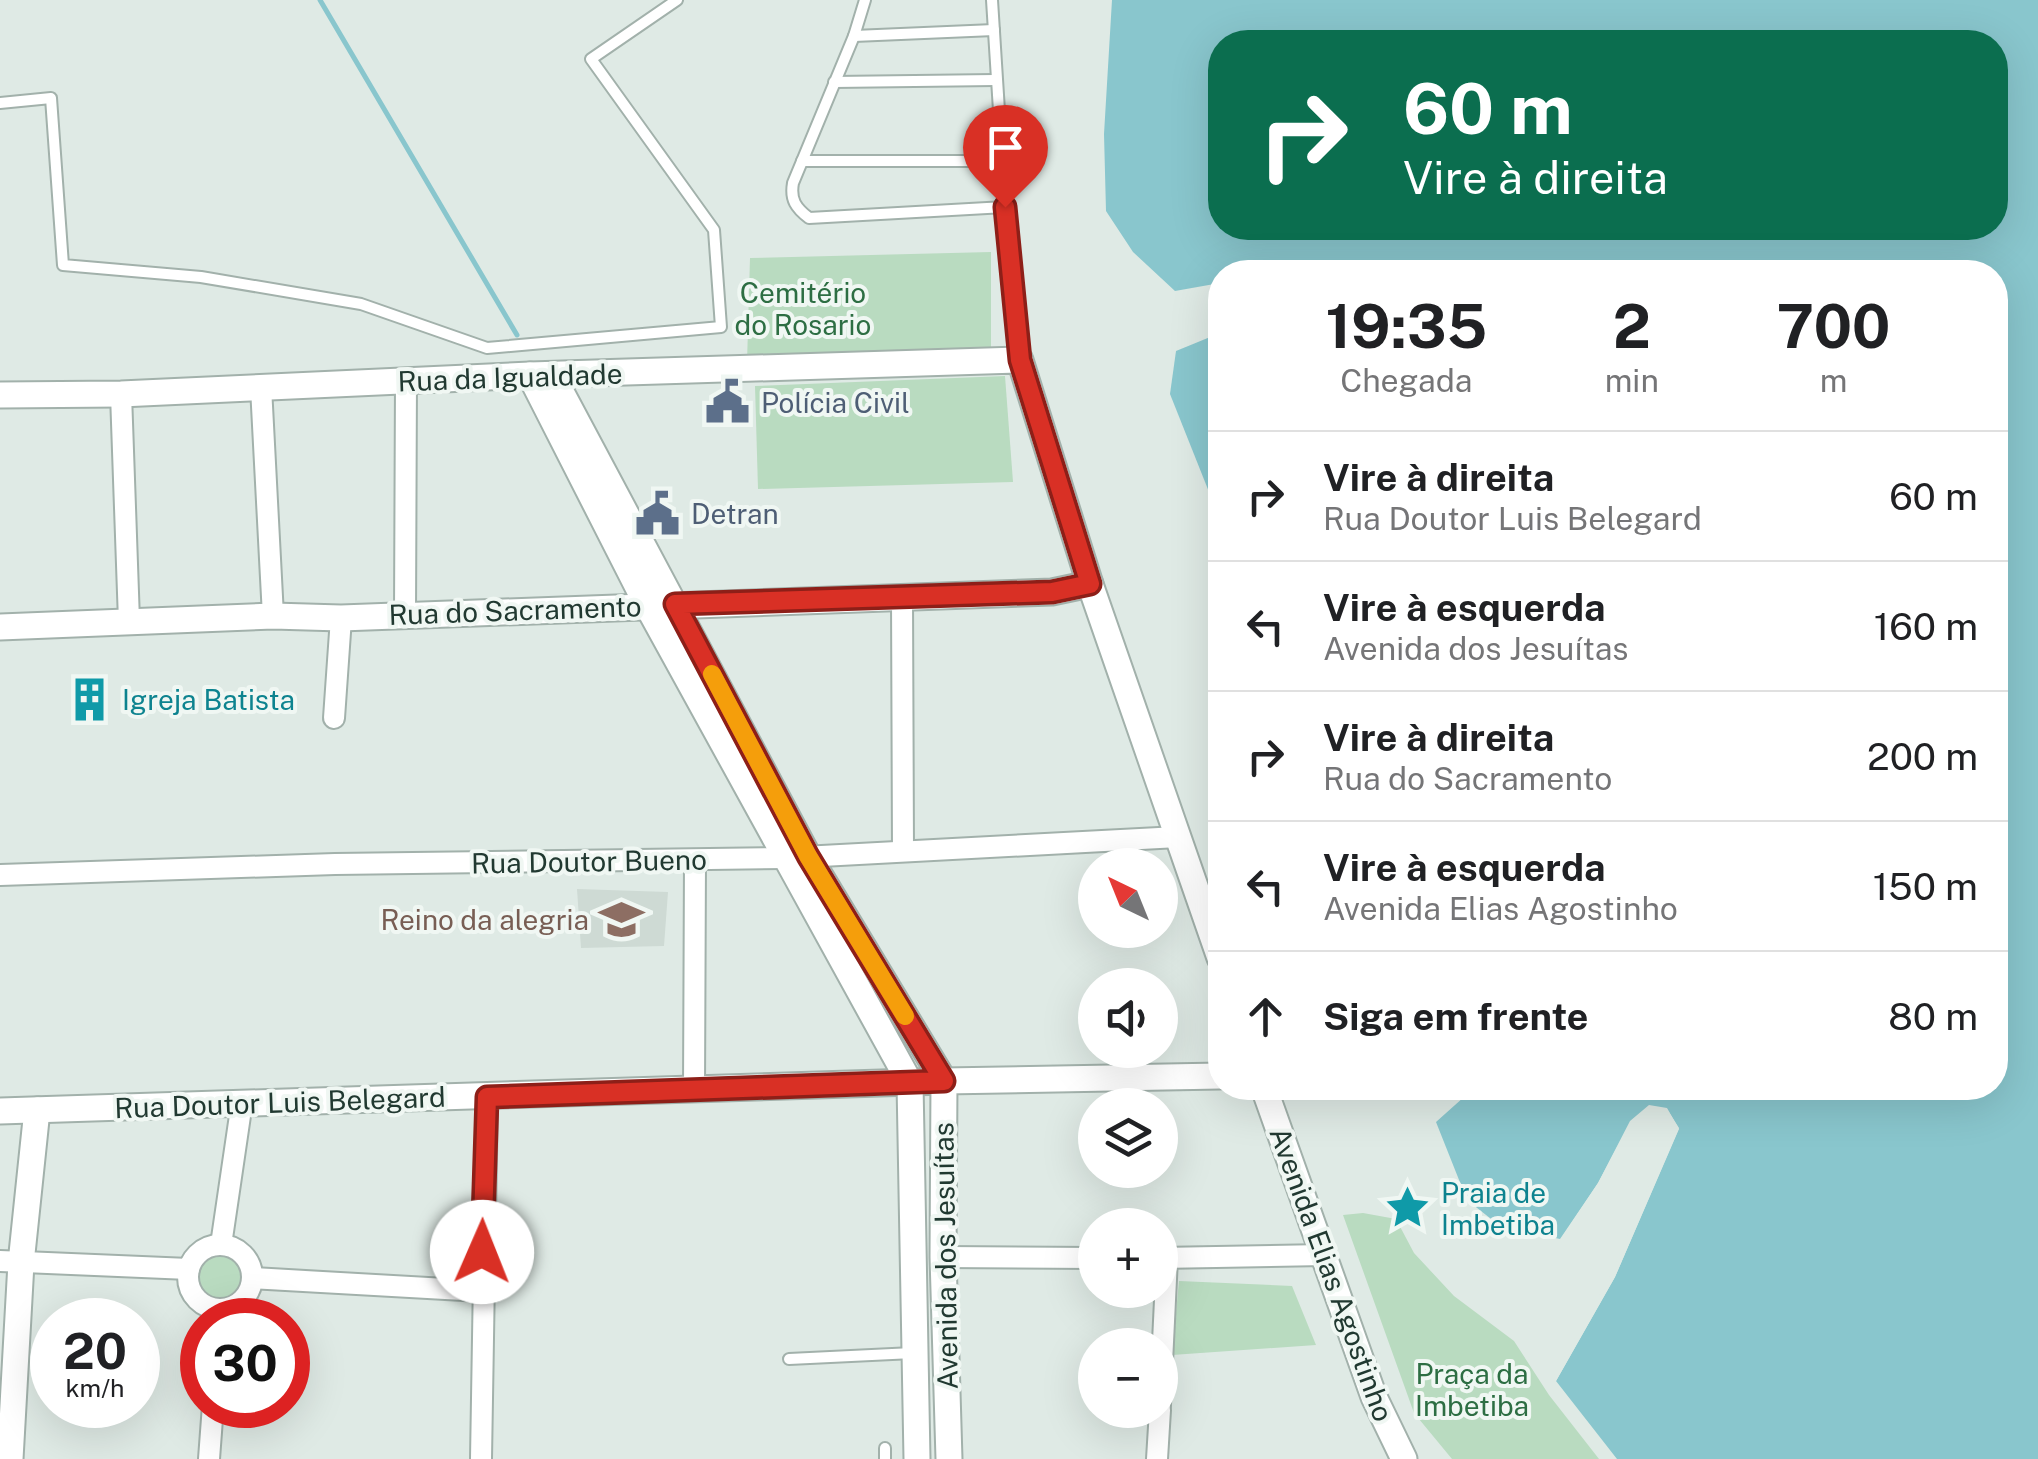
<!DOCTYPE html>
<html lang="pt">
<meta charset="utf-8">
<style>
:root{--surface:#fff;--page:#f2f2f2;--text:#202124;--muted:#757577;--line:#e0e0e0}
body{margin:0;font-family:"Public Sans",sans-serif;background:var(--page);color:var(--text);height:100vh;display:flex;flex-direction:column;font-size:38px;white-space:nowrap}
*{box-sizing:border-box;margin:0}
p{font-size:32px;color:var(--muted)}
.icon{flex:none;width:55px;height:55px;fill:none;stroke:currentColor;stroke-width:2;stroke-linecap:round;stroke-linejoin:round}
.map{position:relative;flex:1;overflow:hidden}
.details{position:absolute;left:1208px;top:260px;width:800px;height:840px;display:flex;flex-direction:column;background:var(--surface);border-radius:40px;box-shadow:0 10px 40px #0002}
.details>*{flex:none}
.hud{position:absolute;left:1208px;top:30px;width:800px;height:210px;border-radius:40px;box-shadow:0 10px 40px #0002;background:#0b6e4f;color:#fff;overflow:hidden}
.needle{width:65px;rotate:317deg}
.fabs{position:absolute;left:1078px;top:848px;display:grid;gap:20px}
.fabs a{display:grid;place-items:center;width:100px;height:100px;border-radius:50%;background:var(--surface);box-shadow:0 10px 40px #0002;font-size:50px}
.speed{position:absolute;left:30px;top:1298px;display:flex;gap:20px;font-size:50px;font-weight:700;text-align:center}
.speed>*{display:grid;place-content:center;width:130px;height:130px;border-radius:50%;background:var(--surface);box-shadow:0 10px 40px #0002;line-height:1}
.speed small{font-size:25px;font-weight:400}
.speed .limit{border:15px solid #d22;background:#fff;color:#111}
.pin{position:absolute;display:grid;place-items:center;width:85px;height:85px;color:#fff;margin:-102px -42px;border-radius:50% 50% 50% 0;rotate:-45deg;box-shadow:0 0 10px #0007}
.pin .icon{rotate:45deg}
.me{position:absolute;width:110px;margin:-55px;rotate:1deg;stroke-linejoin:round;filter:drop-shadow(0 0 8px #0008)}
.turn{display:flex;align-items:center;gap:35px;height:210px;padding:0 30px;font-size:45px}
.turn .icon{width:130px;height:130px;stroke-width:2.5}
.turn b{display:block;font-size:70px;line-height:85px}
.eta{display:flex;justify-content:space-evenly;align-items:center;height:170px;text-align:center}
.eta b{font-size:60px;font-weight:700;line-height:70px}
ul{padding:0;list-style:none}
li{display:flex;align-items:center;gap:30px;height:130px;padding:0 30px;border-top:2px solid var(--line)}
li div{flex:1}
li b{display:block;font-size:38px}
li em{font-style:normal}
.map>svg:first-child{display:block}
.built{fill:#cedad4}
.green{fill:#b9dbc0}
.water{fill:#89c6cd;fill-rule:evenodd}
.pier{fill:#dfeae5}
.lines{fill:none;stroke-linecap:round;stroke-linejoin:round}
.stream{stroke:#89c6cd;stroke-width:5}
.service-casing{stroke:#a2b1ab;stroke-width:14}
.minor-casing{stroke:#a2b1ab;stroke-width:24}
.tertiary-casing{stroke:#a2b1ab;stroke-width:29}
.service{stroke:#fff;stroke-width:10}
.minor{stroke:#fff;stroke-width:20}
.tertiary{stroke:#fff;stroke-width:25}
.route-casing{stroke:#8d1f18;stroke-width:25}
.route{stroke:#d93025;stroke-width:18}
.slow{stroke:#f59e0b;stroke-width:18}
.labels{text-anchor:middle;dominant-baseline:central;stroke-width:8;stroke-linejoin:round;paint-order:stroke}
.park-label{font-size:28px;fill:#2d6e43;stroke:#f0f7f3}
.street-label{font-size:28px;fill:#213931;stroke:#f0f7f3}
.service-label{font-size:28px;fill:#4e5e75;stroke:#f0f7f3;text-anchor:start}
.culture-label{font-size:28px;fill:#0d838f;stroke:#f0f7f3;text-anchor:start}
.education-label{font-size:28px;fill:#785e54;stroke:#f0f7f3;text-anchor:end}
</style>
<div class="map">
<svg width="2038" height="1459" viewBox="0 0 2038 1459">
<rect width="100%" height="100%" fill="#dfeae5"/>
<polygon class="built" points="577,889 668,892 664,946 581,948"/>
<g class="green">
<polygon points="991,252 991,352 747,363 750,258"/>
<polygon points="1005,376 1013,482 758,489 755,386"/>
<polygon points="1363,1213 1396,1219 1414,1253 1454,1296 1514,1341 1549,1395 1599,1459 1452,1459 1414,1413 1343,1215"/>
<circle cx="220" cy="1277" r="27"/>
<polygon points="1179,1281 1292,1286 1316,1345 1172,1355"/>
</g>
<g class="water">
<path d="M1112 0H2038V1459H1617L1556 1381 1615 1277 1679 1128 1667 1109 1649 1106 1631 1121 1598 1183 1560 1239 1500 1226 1467 1200 1436 1122 1474 1088H1995V272H1220V283L1175 291 1133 252 1106 211 1104 134ZM1220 42H1995V228H1220Z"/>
<polygon points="1220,333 1220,499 1213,502 1170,394 1176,351"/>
</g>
<polygon class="pier" points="1649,1105 1667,1108 1679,1129 1615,1277 1556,1381 1553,1377 1611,1274 1673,1129 1664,1113 1651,1111 1634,1124 1602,1186 1564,1242 1558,1243 1598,1183 1630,1121"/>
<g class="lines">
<polyline class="stream" points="320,0 517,335"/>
<defs>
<g id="service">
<path d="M865 0 854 36 793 183C790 200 796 208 809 218L1005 207"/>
<polyline points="992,0 1008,253 1020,358"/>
<polyline points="854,36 994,30"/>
<polyline points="834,82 995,80"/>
<polyline points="0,103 51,98 63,265 201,277 361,304 487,348 721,327 714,230 591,59 677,0"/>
<polyline points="802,161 1004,161"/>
<polyline points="789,1359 913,1353"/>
<polyline points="885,1459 885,1448"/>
</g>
<g id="minor">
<polyline points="261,387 273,616"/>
<polyline points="121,394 129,621"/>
<polyline points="902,597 903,851"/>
<polyline points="405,614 406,380"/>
<polyline points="334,718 341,618"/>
<polyline points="0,875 335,864 784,858 1178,837"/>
<polyline points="694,1090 695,860"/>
<polyline points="221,1245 242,1102"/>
<circle cx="220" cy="1277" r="32"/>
<polyline points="943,1257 1095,1258"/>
<polyline points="1160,1258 1324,1255"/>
<polyline points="0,1261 189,1269"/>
<polyline points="252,1278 481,1291"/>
<polyline points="1160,1405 1167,1258"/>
<polyline points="209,1459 213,1405"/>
<polyline points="481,1459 487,1097"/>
<polyline points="1157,1459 1160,1410"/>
</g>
<g id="tertiary">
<polyline points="530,375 647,605 910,1083 917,1459"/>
<polyline points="552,375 808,856 944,1081 943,1257 949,1459"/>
<polyline points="0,395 121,394 530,375 1020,360 1090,584 1220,958"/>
<polyline points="0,627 273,616 341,618 1052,592 1090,584"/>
<polyline points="1264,1088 1374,1397 1404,1459"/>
<polyline points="0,1111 944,1081 1220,1076"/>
<polyline points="10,1459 21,1263 37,1110"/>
</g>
</defs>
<use href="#service" class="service-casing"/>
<use href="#minor" class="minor-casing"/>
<use href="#tertiary" class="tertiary-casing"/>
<use href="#service" class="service"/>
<use href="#minor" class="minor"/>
<use href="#tertiary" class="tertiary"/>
</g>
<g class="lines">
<defs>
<polyline id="route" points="482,1252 487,1097 944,1081 808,856 675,604 1052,592 1090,584 1020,360 1005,207"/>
</defs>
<use href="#route" class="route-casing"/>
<use href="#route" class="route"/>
<polyline class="slow" points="712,674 808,856 905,1016"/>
</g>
<defs>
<symbol id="civic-bare" viewBox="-9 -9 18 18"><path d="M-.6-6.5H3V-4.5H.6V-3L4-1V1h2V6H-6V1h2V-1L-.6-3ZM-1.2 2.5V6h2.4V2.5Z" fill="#5c6f8a" stroke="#f0f7f3" stroke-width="2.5" paint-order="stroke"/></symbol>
<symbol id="building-bare" viewBox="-9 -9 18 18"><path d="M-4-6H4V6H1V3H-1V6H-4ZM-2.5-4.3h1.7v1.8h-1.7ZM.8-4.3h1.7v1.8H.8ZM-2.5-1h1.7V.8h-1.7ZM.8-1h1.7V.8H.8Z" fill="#0f9aa8" stroke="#f0f7f3" stroke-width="2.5" paint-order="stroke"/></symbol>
<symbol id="school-bare" viewBox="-9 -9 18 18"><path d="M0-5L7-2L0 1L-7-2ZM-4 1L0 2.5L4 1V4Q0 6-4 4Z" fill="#8d6e63" stroke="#f0f7f3" stroke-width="2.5" paint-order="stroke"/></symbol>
<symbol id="sight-bare" viewBox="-9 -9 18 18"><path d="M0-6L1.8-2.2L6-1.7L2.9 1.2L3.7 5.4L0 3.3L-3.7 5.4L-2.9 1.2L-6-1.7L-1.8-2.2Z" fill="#0f9aa8" stroke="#f0f7f3" stroke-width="2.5" paint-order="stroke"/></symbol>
</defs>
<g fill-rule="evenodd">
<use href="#civic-bare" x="696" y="370" width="63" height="63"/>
<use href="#civic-bare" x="626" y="482" width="63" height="63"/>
<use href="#building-bare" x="58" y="668" width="63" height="63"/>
<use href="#school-bare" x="590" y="888" width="63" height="63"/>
<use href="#sight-bare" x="1376" y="1176" width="63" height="63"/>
</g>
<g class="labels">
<g class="park-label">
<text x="803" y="292">Cemitério<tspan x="803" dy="32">do Rosario</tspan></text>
<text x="1472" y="1373">Praça da<tspan x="1472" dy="32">Imbetiba</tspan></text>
</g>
<g class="street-label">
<text transform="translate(510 377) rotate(-2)">Rua da Igualdade</text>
<text transform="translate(515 610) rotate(-2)">Rua do Sacramento</text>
<text transform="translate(589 861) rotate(-1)">Rua Doutor Bueno</text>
<text transform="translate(280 1102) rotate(-2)">Rua Doutor Luis Belegard</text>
<text transform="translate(945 1256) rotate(-91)">Avenida dos Jesuítas</text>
<text transform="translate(1332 1274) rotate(70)">Avenida Elias Agostinho</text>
</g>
<g class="service-label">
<text x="761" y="402">Polícia Civil</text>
<text x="691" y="513">Detran</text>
</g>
<g class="culture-label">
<text x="122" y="699">Igreja Batista</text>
<text x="1441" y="1192">Praia de<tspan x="1441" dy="32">Imbetiba</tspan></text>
</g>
<g class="education-label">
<text x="589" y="919">Reino da alegria</text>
</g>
</g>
</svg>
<div class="fabs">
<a><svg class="needle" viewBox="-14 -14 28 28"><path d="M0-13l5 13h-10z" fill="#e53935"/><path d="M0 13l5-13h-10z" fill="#757577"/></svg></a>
<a><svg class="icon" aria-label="sound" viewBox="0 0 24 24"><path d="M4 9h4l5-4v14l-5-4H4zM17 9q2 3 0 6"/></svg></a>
<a><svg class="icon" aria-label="layers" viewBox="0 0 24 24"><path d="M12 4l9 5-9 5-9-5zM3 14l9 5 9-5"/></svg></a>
<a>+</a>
<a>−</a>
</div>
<div class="speed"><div>20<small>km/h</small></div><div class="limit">30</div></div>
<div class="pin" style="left:1005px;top:207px;background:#d93025"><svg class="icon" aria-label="arrive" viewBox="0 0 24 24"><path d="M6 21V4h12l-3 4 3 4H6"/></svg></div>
<svg class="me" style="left:482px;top:1252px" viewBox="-20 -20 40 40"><circle r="19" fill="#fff"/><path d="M0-13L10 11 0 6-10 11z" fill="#d93025"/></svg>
<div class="hud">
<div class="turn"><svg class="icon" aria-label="right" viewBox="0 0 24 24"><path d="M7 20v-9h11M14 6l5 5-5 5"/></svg><div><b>60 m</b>Vire à direita</div></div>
</div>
<section class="details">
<div class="eta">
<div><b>19:35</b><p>Chegada</p></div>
<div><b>2</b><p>min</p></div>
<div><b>700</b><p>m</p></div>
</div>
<ul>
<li><svg class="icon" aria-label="right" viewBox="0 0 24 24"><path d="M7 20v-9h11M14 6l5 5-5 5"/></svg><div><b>Vire à direita</b><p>Rua Doutor Luis Belegard</p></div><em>60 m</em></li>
<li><svg class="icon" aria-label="left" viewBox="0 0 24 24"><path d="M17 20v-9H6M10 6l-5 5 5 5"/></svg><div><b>Vire à esquerda</b><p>Avenida dos Jesuítas</p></div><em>160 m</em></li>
<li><svg class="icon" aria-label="right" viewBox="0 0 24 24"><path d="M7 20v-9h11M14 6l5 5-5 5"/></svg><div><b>Vire à direita</b><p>Rua do Sacramento</p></div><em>200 m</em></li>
<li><svg class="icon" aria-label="left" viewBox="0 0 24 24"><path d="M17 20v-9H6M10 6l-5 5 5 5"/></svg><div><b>Vire à esquerda</b><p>Avenida Elias Agostinho</p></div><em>150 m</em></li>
<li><svg class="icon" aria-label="ahead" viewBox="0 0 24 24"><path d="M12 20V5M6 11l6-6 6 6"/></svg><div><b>Siga em frente</b></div><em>80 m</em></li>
</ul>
</section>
</div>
